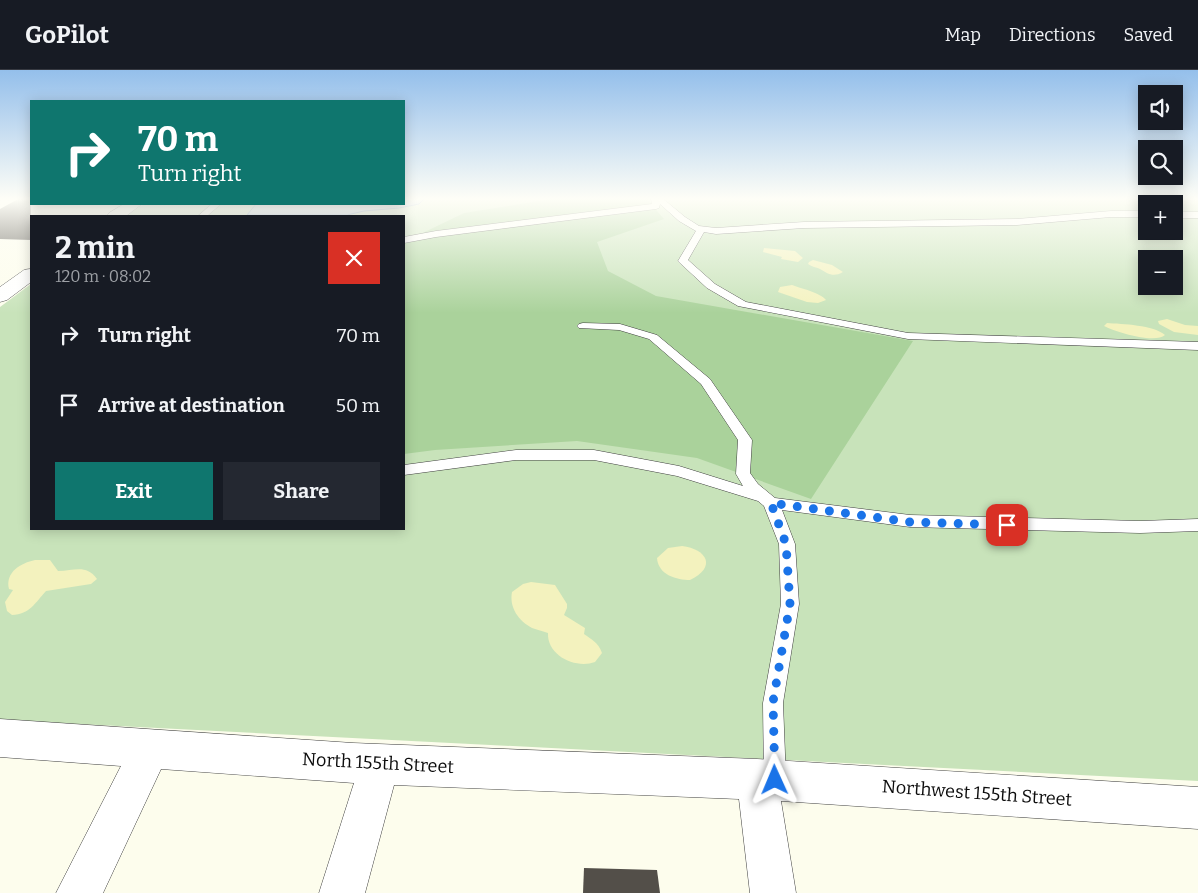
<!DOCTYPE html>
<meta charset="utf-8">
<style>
:root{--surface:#171b24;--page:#242831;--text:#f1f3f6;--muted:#9ea1a6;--line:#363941;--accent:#0f766e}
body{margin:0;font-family:Bitter,serif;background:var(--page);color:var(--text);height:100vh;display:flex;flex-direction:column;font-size:19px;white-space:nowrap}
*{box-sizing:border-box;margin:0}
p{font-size:16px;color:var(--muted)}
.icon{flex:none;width:28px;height:28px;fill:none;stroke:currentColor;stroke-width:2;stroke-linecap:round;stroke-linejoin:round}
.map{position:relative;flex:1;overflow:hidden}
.sheet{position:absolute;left:30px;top:145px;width:375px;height:315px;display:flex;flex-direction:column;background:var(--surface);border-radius:0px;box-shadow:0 2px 12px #0003}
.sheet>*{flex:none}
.banner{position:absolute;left:30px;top:30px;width:375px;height:105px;border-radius:0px;box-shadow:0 2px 12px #0003;background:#0f766e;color:#fff;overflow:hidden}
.controls{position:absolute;left:1138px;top:15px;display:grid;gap:10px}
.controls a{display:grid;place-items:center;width:45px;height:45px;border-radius:0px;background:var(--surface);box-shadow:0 2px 12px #0003;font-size:25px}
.pin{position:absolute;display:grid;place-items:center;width:42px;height:42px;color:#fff;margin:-21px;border-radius:10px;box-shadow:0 2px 8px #0006}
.me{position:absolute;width:55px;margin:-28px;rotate:359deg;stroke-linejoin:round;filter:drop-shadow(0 0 4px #0008)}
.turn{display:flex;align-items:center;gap:18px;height:105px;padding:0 25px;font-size:22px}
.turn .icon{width:65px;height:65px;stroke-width:2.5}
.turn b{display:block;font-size:35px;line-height:42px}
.round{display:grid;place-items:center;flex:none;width:52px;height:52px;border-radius:0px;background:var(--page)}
.overview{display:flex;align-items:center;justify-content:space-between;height:85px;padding:0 25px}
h1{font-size:30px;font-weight:700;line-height:38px}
.cta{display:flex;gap:10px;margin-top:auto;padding:10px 25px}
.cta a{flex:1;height:58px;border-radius:0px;background:var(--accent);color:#fff;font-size:20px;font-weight:700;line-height:58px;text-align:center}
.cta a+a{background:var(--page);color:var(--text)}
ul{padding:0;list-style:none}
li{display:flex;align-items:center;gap:15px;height:70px;padding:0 25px}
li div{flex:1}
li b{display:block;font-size:19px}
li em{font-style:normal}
header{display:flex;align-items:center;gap:30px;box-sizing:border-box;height:70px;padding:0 25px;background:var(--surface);border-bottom:1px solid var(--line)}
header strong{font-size:24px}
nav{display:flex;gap:28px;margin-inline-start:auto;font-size:18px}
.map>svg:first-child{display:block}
.green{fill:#c8e3ba;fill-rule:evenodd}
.forest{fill:#aad29b}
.sand{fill:#f3f2be}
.water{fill:#b7cfef;stroke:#4677bd}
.building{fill:#534f49}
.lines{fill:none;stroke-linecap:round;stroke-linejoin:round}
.service-casing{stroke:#3f3f3f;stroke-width:1}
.minor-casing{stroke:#3f3f3f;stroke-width:1}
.tertiary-casing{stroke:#3f3f3f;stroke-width:1}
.service{fill:#fff;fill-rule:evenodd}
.minor{fill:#fff;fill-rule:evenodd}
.tertiary{fill:#fff;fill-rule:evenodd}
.route{stroke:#1a73e8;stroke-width:9;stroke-dasharray:0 16.2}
.labels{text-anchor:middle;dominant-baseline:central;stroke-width:5;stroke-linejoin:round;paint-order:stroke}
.near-street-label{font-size:18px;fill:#0c0c0c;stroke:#fff}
</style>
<header>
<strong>GoPilot</strong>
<nav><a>Map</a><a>Directions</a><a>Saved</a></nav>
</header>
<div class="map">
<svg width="1198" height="823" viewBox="0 0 1198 823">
<rect width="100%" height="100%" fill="#fdfded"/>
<path class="green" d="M404 128H1198V711L0 650V237L31 214V459H404V146H126L144 134H404ZM1146 134H1174V161H1146ZM1146 189H1174V216H1146Z"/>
<polygon class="forest" points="558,128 646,128 664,149 597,172 608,201 656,226 913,271 811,429 697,388 577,371 435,380 404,384 404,172 464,143"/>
<g class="sand">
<polygon points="764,178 795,181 803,188 798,192 781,189 782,187 763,182"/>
<path d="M813 190 832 195 843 202C833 208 827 203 820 199 816 197 812 197 808 194L809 192Z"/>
<path d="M792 215C800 218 821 223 826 230L818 233 807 232 778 222 780 217Z"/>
<polygon points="1167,249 1185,255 1198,256 1198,265 1174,262 1159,254 1158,251"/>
<path d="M1107 253C1122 254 1154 255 1165 265 1155 274 1115 262 1104 256Z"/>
<path d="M682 476C707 479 717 497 690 510 677 510 658 505 657 488L668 478Z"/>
<path d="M35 490H50L58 501C75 501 86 494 97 509L91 514 46 521C35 533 30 544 12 545L7 541 5 532 13 520 9 519C5 502 21 493 35 490Z"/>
<path d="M531 512 555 515 567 534V538L564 545 585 558 584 564C592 570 598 572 602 583L595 592C576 599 547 586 548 563 543 561 537 560 532 558 519 551 509 538 512 522L523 514Z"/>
</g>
<polygon class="water" points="404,128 425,128 419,134 399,138 364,141 347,145 247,145 256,134 404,134"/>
<g class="building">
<polygon points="20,128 31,128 31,170 0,169 0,139"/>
<polygon points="584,798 657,800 660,823 583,823"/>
</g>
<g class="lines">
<defs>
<g id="service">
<polygon points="651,128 662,128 685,147 699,156 716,158 804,152 1017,149 1111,141 1146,141 1146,147 1111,147 1017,155 804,158 716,164 704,162 688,190 715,214 746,232 908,263 1198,272 1198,280 908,269 738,236 707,218 680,193 678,191 696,161 679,151 660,134 659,138 656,139 436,167 404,173 404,167 436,161 652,134"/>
<polygon points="212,134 221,134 207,146 198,146"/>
<rect x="1174" y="142" width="24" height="6"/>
<polygon points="583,253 620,254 657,265 710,309 752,370 750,403 758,414 775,428 910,445 1140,451 1198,449 1198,461 1140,463 910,457 782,440 795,474 799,534 783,633 786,710 783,718 775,721 767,718 764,710 763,633 781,534 779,474 764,436 758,431 677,406 594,390 516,390 404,405 404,395 516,380 594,380 679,396 743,416 736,404 738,370 701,314 649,269 619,260 579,258 577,256 579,254"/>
</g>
<polygon id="minor" points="0,649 353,673 757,689 1198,717 1198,759 781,731 796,823 750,823 739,729 394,715 365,823 319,823 354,713 161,699 103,823 56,823 121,696 0,687"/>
<g id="tertiary">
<polygon points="124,134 142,134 126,146 107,146 109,143"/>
<polygon points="31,199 31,212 7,230 0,232 0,217 24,200"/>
</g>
</defs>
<use href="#service" class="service-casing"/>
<use href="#minor" class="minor-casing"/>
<use href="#tertiary" class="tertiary-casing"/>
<use href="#service" class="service"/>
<use href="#minor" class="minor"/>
<use href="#tertiary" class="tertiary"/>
</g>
<linearGradient id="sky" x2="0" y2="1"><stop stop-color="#94bfeb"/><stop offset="0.53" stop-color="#fefef7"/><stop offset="1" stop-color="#fefef7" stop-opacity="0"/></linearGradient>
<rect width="1198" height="243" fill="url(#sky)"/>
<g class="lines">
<polyline class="route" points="775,710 773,632 790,534 786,474 771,433 910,452 1007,455"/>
</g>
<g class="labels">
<g class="near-street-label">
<text transform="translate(378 693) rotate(3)">North 155th Street</text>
<text transform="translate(977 723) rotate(4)">Northwest 155th Street</text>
</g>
</g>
</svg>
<div class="controls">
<a><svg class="icon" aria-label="sound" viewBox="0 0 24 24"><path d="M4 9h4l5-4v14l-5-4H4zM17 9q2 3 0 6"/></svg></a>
<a><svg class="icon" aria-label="search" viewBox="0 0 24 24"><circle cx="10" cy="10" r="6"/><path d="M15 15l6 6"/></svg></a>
<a>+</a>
<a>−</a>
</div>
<div class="pin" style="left:1007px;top:455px;background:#d93025"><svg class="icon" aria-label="arrive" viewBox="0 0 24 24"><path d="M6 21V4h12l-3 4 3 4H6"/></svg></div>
<svg class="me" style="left:775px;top:710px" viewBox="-20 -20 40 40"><path d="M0-17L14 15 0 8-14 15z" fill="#1a73e8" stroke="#fff" stroke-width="4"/></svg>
<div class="banner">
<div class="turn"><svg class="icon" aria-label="right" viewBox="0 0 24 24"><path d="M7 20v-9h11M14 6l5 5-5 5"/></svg><div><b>70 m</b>Turn right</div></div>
</div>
<section class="sheet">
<div class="overview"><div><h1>2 min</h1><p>120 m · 08:02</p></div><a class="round" style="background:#d93025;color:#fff"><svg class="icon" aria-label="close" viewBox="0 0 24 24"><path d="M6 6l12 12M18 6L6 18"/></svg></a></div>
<ul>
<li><svg class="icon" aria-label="right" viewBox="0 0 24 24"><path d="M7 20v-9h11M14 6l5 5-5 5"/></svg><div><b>Turn right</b></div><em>70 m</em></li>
<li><svg class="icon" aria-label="arrive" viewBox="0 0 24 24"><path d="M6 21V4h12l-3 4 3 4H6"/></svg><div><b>Arrive at destination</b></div><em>50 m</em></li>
</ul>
<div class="cta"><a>Exit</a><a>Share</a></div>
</section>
</div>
